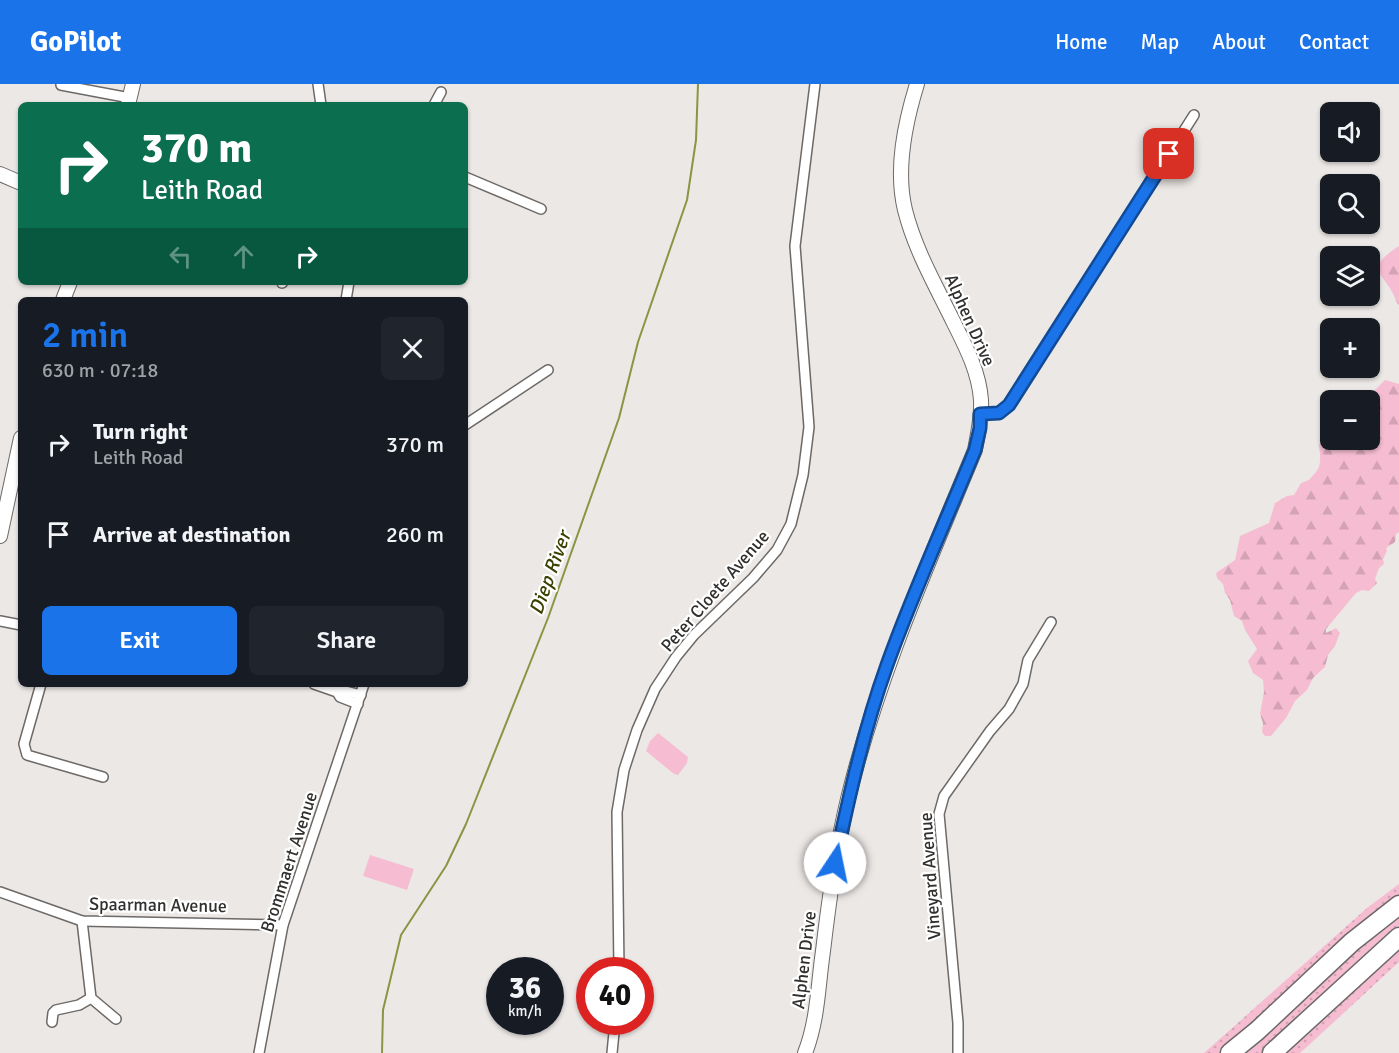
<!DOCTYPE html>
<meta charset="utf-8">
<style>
:root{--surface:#171b24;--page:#20242c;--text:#f1f3f6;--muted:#9ea1a6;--accent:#1a73e8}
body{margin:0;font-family:Signika,sans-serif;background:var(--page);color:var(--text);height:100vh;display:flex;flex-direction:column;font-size:22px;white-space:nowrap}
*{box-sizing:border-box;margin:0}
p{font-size:20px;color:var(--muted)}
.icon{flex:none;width:33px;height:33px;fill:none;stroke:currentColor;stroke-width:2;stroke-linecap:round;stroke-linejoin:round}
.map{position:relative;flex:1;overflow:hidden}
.sheet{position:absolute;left:18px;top:213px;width:450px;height:390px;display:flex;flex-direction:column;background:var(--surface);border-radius:9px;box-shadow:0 2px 4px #0004}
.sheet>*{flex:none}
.banner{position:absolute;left:18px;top:18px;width:450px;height:183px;border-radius:9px;box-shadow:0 2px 4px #0004;background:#0b6e4f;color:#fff;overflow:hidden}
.buttons{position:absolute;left:1320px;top:18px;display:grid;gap:12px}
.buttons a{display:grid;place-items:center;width:60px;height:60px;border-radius:9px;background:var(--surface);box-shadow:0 2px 4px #0004;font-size:30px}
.speed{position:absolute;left:486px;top:873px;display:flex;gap:12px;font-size:30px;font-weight:700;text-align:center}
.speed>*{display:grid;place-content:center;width:78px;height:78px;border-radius:50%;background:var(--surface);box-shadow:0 2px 4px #0004;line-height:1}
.speed small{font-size:15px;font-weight:400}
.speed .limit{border:9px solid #d22;background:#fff;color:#111}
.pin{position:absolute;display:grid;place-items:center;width:51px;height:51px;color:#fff;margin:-26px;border-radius:12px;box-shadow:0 3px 9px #0006}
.me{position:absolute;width:66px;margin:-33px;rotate:11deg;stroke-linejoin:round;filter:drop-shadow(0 0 4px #0008)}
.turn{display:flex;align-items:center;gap:21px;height:126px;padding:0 24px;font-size:27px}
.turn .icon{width:78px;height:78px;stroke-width:2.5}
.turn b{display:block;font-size:42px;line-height:51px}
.lanes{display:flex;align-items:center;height:57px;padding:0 24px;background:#0003;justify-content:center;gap:30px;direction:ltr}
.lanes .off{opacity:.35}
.round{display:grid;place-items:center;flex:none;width:63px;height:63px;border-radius:9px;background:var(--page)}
.summary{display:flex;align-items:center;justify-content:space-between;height:102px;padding:0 24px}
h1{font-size:36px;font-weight:600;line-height:45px;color:var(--accent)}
.primary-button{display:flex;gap:12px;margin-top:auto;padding:12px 24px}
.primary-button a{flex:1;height:69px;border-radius:9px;background:var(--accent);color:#fff;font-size:24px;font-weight:600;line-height:69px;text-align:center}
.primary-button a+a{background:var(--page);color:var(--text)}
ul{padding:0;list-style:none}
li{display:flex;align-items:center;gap:18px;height:90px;padding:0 24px}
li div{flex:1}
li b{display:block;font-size:22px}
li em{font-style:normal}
header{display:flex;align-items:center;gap:36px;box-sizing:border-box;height:84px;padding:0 30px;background:var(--accent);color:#fff}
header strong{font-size:28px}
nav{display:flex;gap:33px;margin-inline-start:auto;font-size:21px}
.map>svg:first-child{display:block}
.grass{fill:url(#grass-dots)}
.forest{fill:url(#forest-firs)}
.pitch{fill:#f6bdd2}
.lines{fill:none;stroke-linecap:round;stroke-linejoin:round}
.stream{stroke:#899542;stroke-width:2}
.street-casing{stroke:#6c6967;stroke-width:12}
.secondary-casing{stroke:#6c6967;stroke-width:16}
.highway-casing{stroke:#6c6967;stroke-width:21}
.street{stroke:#fff;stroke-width:9}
.secondary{stroke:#fff;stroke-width:14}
.highway{stroke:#fff;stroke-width:18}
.route-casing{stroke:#114b97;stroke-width:15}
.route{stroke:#1a73e8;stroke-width:10}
.labels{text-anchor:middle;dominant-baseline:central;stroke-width:4.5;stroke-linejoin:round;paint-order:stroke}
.street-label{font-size:18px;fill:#31302f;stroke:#fff}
.water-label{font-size:20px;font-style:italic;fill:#3a4100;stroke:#fff}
</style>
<header>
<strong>GoPilot</strong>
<nav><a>Home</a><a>Map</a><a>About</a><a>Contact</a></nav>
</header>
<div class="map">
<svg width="1399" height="969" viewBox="0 0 1399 969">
<defs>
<pattern id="grass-dots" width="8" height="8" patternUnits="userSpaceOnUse" patternTransform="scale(1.5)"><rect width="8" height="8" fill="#f6bdd2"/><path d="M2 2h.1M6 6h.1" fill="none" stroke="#d3a3b5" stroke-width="1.8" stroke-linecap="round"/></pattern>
<pattern id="forest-firs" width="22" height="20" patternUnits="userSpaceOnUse" patternTransform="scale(1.5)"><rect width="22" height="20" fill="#f6bdd2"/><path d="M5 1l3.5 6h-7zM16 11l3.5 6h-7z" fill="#d3a3b5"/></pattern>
</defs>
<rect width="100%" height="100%" fill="#ece8e6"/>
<polygon class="grass" points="1399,800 1399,878 1309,961 1300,969 1204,969 1367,824"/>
<g class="forest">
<path d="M1399 162V221L1397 219C1388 189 1359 188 1399 162Z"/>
<path d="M1385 296 1399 300V448L1396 450 1395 458 1386 464 1387 467 1383 475 1384 480 1379 484 1375 495 1377 499 1369 507 1362 506 1356 509 1326 545V549L1336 544 1340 549 1335 562 1328 571 1325 583 1313 594 1307 606 1295 617 1286 634 1271 652H1265L1262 648 1263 639 1260 630 1264 608 1263 596 1253 589 1248 577 1257 565 1245 546 1242 537 1234 532 1230 516 1225 509 1223 500 1217 494 1216 489 1235 476 1240 452 1269 439 1275 419 1287 412 1294 411 1301 399 1309 396C1311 393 1314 391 1316 388 1322 382 1320 369 1319 361L1330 349V356H1370L1369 312Z"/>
</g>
<g class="pitch">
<polygon points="658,649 688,673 687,679 678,691 674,690 646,667 650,657"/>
<polygon points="370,771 414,785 407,806 363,792"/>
</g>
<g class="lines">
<polyline class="stream" points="382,969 383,926 401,851 446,782 466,740 548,534 619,334 638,258 687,116 696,56 698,0"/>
<defs>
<g id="street">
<polyline points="318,0 321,21"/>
<polyline points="61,1 130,14"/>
<polyline points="434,21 441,8"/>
<polyline points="465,93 541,125"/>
<polyline points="282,199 283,198"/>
<polyline points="346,216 349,198"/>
<polyline points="980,330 999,329 1009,321 1194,31"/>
<polyline points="465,341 548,286"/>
<polyline points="0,537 21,541"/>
<polyline points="41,600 24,660 27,671 103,693"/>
<polyline points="314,600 337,608 342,606 361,611"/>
<polyline points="337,608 340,613 358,620"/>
<polyline points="0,808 82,837 283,841"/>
<polyline points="82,837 91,914 116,935"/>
<polyline points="619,886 617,728 624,686 637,646 655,605 676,573 694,551 753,494 777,466 791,440 803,391 809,343 795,162 815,0"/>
<polyline points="52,938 53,929 56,926 79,921 91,914"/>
<polyline points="259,969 283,841 364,600"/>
<polyline points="612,969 615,938"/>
<polyline points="958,969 958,939 939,730 944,712 990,647 1009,625 1023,600 1028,576 1051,538"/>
</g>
<g id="secondary">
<polyline points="128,21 133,0"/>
<polyline points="0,90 21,99"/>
<polyline points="63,216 70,198"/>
<polyline points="0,452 21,354"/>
<path d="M805 969C818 936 818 901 823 867 829 815 836 765 848 715 877 594 928 480 975 366 978 350 982 333 981 316 979 288 966 263 954 239 936 202 915 166 905 126 895 85 905 39 917 0"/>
</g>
<g id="highway">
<polyline points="1230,969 1257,947 1352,858 1399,821"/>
<polyline points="1272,969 1399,853"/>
</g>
</defs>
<use href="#street" class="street-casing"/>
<use href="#secondary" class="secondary-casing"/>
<use href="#highway" class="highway-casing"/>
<use href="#street" class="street"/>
<use href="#secondary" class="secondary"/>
<use href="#highway" class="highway"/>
</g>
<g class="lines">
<defs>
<path id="route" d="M835 779C849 712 864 645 887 581 913 508 946 437 975 366L980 344V330L999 329 1009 321 1169 70"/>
</defs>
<use href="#route" class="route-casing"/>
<use href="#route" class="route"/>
</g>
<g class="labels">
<g class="street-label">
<text transform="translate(970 236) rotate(66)">Alphen Drive</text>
<text transform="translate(715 507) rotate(-49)">Peter Cloete Avenue</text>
<text transform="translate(289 778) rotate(-72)">Brommaert Avenue</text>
<text transform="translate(930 792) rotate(-94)">Vineyard Avenue</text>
<text transform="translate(158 821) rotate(1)">Spaarman Avenue</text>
<text transform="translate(804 876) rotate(-83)">Alphen Drive</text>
</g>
<g class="water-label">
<text transform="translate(550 489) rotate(-70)">Diep River</text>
</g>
</g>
</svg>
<div class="buttons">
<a><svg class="icon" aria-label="sound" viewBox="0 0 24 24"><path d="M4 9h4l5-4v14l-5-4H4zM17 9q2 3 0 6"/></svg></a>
<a><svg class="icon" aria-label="search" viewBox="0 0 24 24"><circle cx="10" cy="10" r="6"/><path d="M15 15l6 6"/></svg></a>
<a><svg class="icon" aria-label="layers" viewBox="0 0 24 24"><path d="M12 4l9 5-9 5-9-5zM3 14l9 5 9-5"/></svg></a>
<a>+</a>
<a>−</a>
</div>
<div class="speed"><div>36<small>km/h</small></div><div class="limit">40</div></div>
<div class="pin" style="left:1169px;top:70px;background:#d93025"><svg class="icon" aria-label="arrive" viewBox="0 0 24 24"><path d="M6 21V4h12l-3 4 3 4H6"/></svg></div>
<svg class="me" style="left:835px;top:779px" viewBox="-20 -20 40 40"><circle r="19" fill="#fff"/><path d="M0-13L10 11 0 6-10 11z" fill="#1a73e8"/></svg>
<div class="banner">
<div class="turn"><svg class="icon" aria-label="right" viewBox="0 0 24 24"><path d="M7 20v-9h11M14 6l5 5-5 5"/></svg><div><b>370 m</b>Leith Road</div></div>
<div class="lanes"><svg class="icon off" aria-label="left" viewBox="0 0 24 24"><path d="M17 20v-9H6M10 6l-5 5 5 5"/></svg><svg class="icon off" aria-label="ahead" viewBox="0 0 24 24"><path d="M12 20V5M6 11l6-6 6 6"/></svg><svg class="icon" aria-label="right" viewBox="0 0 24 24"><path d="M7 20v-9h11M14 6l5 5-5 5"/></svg></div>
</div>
<section class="sheet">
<div class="summary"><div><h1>2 min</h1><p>630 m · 07:18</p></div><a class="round"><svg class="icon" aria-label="close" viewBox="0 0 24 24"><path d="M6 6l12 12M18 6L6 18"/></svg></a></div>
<ul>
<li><svg class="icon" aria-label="right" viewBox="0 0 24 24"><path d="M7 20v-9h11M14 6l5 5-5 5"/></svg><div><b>Turn right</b><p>Leith Road</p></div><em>370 m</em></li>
<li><svg class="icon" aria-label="arrive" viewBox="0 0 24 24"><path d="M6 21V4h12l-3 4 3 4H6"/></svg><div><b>Arrive at destination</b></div><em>260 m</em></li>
</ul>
<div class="primary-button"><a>Exit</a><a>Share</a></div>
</section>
</div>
